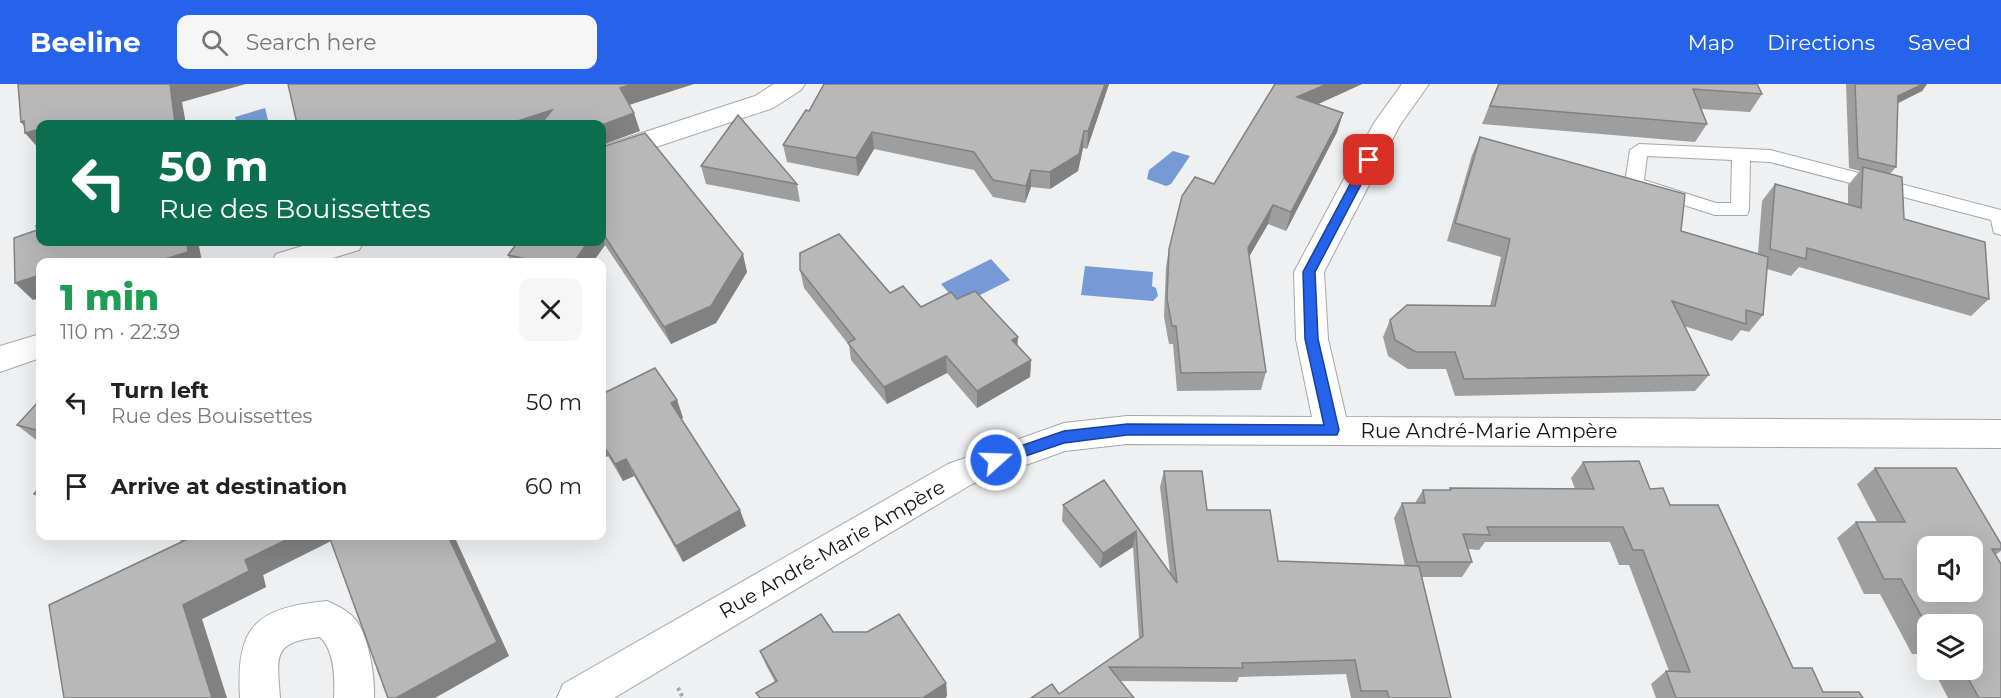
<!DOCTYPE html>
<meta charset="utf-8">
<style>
:root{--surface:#fff;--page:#f6f6f6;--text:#222;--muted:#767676;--accent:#2563eb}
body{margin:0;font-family:Montserrat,sans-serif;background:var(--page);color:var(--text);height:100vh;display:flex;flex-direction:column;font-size:22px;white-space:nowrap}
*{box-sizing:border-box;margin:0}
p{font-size:20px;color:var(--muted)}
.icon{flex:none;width:33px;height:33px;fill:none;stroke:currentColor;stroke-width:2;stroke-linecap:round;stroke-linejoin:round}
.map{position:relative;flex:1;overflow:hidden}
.drawer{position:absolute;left:36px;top:174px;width:570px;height:282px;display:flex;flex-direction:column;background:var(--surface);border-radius:12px;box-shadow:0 6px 24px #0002}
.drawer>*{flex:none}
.banner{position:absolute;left:36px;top:36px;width:570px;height:126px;border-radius:12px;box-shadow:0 6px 24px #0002;background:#0b6e4f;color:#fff;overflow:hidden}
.fabs{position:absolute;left:1917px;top:452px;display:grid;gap:12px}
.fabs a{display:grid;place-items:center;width:66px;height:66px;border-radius:12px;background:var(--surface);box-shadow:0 6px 24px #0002;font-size:30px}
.pin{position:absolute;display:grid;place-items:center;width:51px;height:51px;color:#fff;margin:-26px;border-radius:12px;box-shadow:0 3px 9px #0006}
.me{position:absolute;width:66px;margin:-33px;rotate:70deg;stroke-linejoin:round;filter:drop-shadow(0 0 4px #0008)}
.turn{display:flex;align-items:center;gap:21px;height:126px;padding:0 24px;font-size:27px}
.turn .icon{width:78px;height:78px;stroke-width:2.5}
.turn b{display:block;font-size:42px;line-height:51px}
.round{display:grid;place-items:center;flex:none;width:63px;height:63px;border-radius:12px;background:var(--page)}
.head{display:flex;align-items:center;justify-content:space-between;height:102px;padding:0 24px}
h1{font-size:36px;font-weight:800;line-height:45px;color:#1e9e55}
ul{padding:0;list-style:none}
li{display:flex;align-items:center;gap:18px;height:84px;padding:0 24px}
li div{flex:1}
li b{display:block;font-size:22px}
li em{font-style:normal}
header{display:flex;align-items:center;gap:36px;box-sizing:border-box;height:84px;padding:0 30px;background:var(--accent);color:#fff}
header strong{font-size:28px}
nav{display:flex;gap:33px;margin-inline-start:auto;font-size:21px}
.search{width:420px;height:54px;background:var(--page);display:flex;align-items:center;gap:15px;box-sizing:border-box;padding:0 21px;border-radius:12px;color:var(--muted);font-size:22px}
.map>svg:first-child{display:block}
.water{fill:#759ad5}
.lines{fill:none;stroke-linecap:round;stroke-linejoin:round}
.lane-casing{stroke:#a6a7a8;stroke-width:2}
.street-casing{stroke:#a6a7a8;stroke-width:2}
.path{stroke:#a3a4a4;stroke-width:4;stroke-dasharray:3 3;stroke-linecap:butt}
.lane{fill:#fff;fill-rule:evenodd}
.street{fill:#fff;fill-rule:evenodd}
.wall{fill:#9e9e9f}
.shaded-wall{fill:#818182}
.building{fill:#b8b8b9;stroke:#818182;stroke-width:1.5;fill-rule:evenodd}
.route{fill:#2563eb;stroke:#184099;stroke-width:1.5}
.labels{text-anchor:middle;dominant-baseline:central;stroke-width:4.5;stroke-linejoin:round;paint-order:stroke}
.street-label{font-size:20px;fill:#131313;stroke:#fff}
</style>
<header>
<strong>Beeline</strong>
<div class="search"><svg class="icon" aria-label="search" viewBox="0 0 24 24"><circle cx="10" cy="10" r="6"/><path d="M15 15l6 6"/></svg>Search here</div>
<nav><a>Map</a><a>Directions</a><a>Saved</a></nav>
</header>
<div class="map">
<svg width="2001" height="614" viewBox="0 0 2001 614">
<rect width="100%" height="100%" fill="#eff0f1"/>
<g class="water">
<polygon points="265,24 269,40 237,40 235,33"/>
<polygon points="1173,67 1190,72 1171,100 1166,102 1147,95 1149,86"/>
<polygon points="991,175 1010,196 960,221 941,200"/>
<polygon points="1085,182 1153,188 1152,202 1156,204 1158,212 1153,217 1081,211"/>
</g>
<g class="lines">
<defs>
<path id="lane" d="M1639 60 1770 66 2001 126V151L1994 149 1991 136 1770 78 1750 77 1749 126 1747 131H1715L1628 103 1625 99 1630 66ZM1647 72 1732 76 1731 119H1716L1644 96Z"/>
<g id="street">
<polygon points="774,0 805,0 801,6 773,24 602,81 602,62 755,12"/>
<polygon points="1402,0 1429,0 1400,41 1324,188 1328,255 1346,333 2001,336 2001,364 1127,360 1065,367 972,400 614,614 557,614 563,600 948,380 1064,339 1127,332 1312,333 1296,255 1294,188 1374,39"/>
<polygon points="316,158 364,158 359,166 320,178 272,178 276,170"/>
<polygon points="40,250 40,274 0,288 0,262"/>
<path d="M327 517C338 522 347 526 355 535 369 551 375 594 374 614H334C335 595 335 567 320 553 272 558 277 571 280 614H240C236 541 256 524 327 517Z"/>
</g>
</defs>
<use href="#lane" class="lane-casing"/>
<use href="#street" class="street-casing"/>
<polyline class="path" points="678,604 683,614"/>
<use href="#lane" class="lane"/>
<use href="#street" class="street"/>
</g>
<g class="wall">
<polygon points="824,0 1109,0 1087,65 1083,64 1078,87 1050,105 1031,103 1025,119 993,113 974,86 874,65 858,92 787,78 783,61 809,27"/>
<polygon points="1275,0 1362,0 1318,20 1343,29 1337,48 1286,147 1268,140 1249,173 1266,288 1261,306 1177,307 1173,260 1169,260 1164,233 1166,183 1169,165 1214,100"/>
<polygon points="1498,0 1757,0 1762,10 1750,28 1701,25 1707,40 1695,58 1482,40"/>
<polygon points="1846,0 1927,0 1922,7 1898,19 1896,83 1890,90 1904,135 1989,215 1971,232 1799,183 1791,192 1767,185 1763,231 1749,248 1741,246 1732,257 1684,242 1709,291 1695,307 1455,312 1446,285 1408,285 1388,272 1383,253 1390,236 1490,222 1501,173 1447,157 1472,71 1480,53 1681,147 1758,169 1762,117 1775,100 1848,120 1848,101 1860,87 1849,84"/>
<polygon points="602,63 747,188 716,239 671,260 605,161 593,178 511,178 508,171 515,161 500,158 602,158"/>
<polygon points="701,82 797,100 800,118 706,100"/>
<polygon points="800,186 890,209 921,223 1017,261 1031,276 1030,293 977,324 947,289 887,320 851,276 849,261 804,204"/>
<polygon points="602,310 677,316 683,334 681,335 746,442 683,478 634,392 623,397 608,372 602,375"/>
<polygon points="40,316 40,357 35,355 17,341"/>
<polygon points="1583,378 1650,405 1670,421 1793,584 1823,608 1863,614 1656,614 1651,600 1666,587 1669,587 1629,481 1619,481 1610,458 1485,458 1479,466 1468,465 1472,478 1462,493 1421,493 1451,614 1351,614 1346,590 1239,593 1237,598 1120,597 1059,610 1139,555 1133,463 1100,484 1062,437 1063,421 1104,396 1170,489 1160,403 1164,387 1207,426 1278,477 1405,482 1394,434 1402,419 1415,419 1423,406 1449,406 1450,404 1575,405 1571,394"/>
<polygon points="1875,384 2001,460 2001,467 1995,471 2001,614 1948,614 1933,585 1972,585 1972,540 1928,540 1928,574 1926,570 1912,570 1880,510 1864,510 1837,454 1856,438 1877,438 1857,400"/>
<polygon points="174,452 454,452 509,572 331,457 263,491 266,503 202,535 64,614 182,458"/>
<polygon points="833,548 946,599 947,612 945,614 759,614 756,609 775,598 766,581 760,567"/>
</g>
<g class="shaded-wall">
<polygon points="169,0 246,0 182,18 186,40 175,40"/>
<polygon points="633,0 694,0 626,22 620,4"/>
<polygon points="1105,0 1109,0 1087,65 1088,47"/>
<polygon points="1327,0 1362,0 1292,32 1297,13"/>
<polygon points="1923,0 1927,0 1922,7 1890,23 1898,12"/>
<polygon points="552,26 558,40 508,40"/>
<polygon points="634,29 640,47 602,61 602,41"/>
<polygon points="1343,29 1337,48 1286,147 1291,128"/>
<polygon points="24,37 40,45 40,66 25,49 29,48 21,38"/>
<polygon points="1084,47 1083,64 1078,87 1050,105 1050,88"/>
<polygon points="872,48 874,65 858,92 856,74"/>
<polygon points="1031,86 1031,103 1025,119 1026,102"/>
<polygon points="1273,121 1268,140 1243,183 1248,164"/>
<polygon points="602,152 605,161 593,178 574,178 588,158 602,158"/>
<polygon points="187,158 214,158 199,162 202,178 155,178"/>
<polygon points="743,170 747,188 716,239 671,260 664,243"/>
<polygon points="40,191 40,214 33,216 15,199"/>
<polygon points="1018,253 1017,270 1012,256"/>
<polygon points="946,272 947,289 887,320 884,303"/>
<polygon points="1031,276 1030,293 977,324 977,307"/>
<polygon points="677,316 683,334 678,336 671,319"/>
<polygon points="602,359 608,372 602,375"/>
<polygon points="626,375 634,392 623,397 615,380"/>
<polygon points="740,426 746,442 683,478 676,462"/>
<polygon points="1136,447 1133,463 1100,484 1103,469"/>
<polygon points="294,452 338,452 339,453 263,491 266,503 202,535 227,614 212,614 183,521 245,476"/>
<polygon points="448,452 454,452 509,572 435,614 396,614"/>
<polygon points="946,599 947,612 945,614 923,614"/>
</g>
<g class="building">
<polygon points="18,0 170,0 175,40 40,40 40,45 25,49 24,37 21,38"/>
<polygon points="288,0 633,0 620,4 634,29 602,41 541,40 552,26 508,40 297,40"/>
<polygon points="824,0 1105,0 1088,47 1084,47 1079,70 1050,88 1031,86 1026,102 993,96 974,68 872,48 856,74 783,61 806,26 809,27"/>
<polygon points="1275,0 1327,0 1297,13 1343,29 1291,128 1273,121 1248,164 1266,288 1181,289 1176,242 1172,242 1167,215 1169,165 1182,112 1195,93 1214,100"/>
<polygon points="1499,0 1757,0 1762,10 1693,5 1707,40 1490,22"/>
<polygon points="1855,0 1923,0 1898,12 1896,83 1858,74"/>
<polygon points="738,31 797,100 701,82"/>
<polygon points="645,49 743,170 711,222 664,243 602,148 602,63"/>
<polygon points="1480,53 1685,110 1681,147 1768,173 1763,231 1746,226 1746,240 1672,217 1709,291 1464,295 1455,268 1416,268 1395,256 1390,236 1407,221 1495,222 1510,155 1455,139"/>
<polygon points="1863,83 1902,93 1904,135 1985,158 1989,215 1807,164 1806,175 1770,165 1775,100 1861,124"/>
<polygon points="40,140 40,158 187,158 188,168 155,178 40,178 40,191 15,199 14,154 37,146 36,142"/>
<polygon points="839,150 890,209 903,202 921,223 951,208 957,215 975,207 1018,253 1012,256 1031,276 977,307 946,272 884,303 848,259 855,255 800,186 800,169"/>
<polygon points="518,158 588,158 574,178 541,178 508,171"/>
<polygon points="655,284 677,316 671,319 740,426 676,462 626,375 615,380 602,359 602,310"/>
<polygon points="40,316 40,347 17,341"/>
<polygon points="1639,377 1650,405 1663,404 1670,421 1718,421 1793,584 1812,584 1823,608 1859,608 1863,614 1676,614 1666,587 1690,588 1643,466 1633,466 1623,443 1487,443 1490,451 1463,450 1472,478 1417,478 1402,419 1425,419 1423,406 1451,406 1450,404 1594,405 1583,378"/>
<path d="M1875 384H1956L2001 460V465H1992L2001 480V614H1979L1963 585H1972V540H1928V544L1901 495H1884L1856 438H1905ZM1928 462H1972V507H1928Z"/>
<polygon points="1164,387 1202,387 1207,426 1270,426 1278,477 1419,482 1451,614 1389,614 1387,607 1361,607 1355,576 1242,579 1243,584 1109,583 1134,614 1031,614 1052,600 1059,610 1143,552 1136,447 1103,469 1063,421 1104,396 1177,499"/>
<polygon points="40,403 40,412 34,410"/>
<polygon points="190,452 294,452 245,476 249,487 183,521 212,614 64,614 49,521 194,452"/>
<polygon points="329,452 448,452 497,558 396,614 388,614"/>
<polygon points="821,530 833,548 867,548 899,530 946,599 923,614 760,614 756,609 777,597 760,567"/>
</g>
<polygon class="route" points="1369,72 1374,76 1315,188 1318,255 1339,346 1337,351 1127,351 1064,359 996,382 991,380 991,372 1064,347 1127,340 1324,341 1305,255 1303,188 1363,76"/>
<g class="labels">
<g class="street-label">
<text x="1489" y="347">Rue André-Marie Ampère</text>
<text transform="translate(832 465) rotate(-30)">Rue André-Marie Ampère</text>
</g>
</g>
</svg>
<div class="fabs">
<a><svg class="icon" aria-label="sound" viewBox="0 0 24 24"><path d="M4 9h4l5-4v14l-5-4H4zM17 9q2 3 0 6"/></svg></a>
<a><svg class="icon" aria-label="layers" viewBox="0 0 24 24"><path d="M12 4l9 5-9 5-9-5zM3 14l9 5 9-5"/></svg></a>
</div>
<div class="pin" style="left:1369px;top:76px;background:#d93025"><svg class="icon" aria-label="arrive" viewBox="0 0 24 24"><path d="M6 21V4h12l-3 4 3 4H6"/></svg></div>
<svg class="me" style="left:996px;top:376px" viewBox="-20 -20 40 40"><circle r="17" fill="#2563eb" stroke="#fff" stroke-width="3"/><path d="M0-11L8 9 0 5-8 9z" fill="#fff"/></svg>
<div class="banner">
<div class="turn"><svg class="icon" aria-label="left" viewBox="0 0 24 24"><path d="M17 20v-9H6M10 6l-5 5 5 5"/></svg><div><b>50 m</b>Rue des Bouissettes</div></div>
</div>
<section class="drawer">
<div class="head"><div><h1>1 min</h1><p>110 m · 22:39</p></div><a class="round"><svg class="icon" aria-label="close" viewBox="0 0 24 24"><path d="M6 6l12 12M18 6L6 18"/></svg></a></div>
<ul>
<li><svg class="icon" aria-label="left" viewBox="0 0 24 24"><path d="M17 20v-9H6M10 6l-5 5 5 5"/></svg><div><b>Turn left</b><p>Rue des Bouissettes</p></div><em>50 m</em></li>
<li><svg class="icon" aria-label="arrive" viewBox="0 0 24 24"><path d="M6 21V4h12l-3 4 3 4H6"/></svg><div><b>Arrive at destination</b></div><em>60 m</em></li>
</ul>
</section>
</div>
